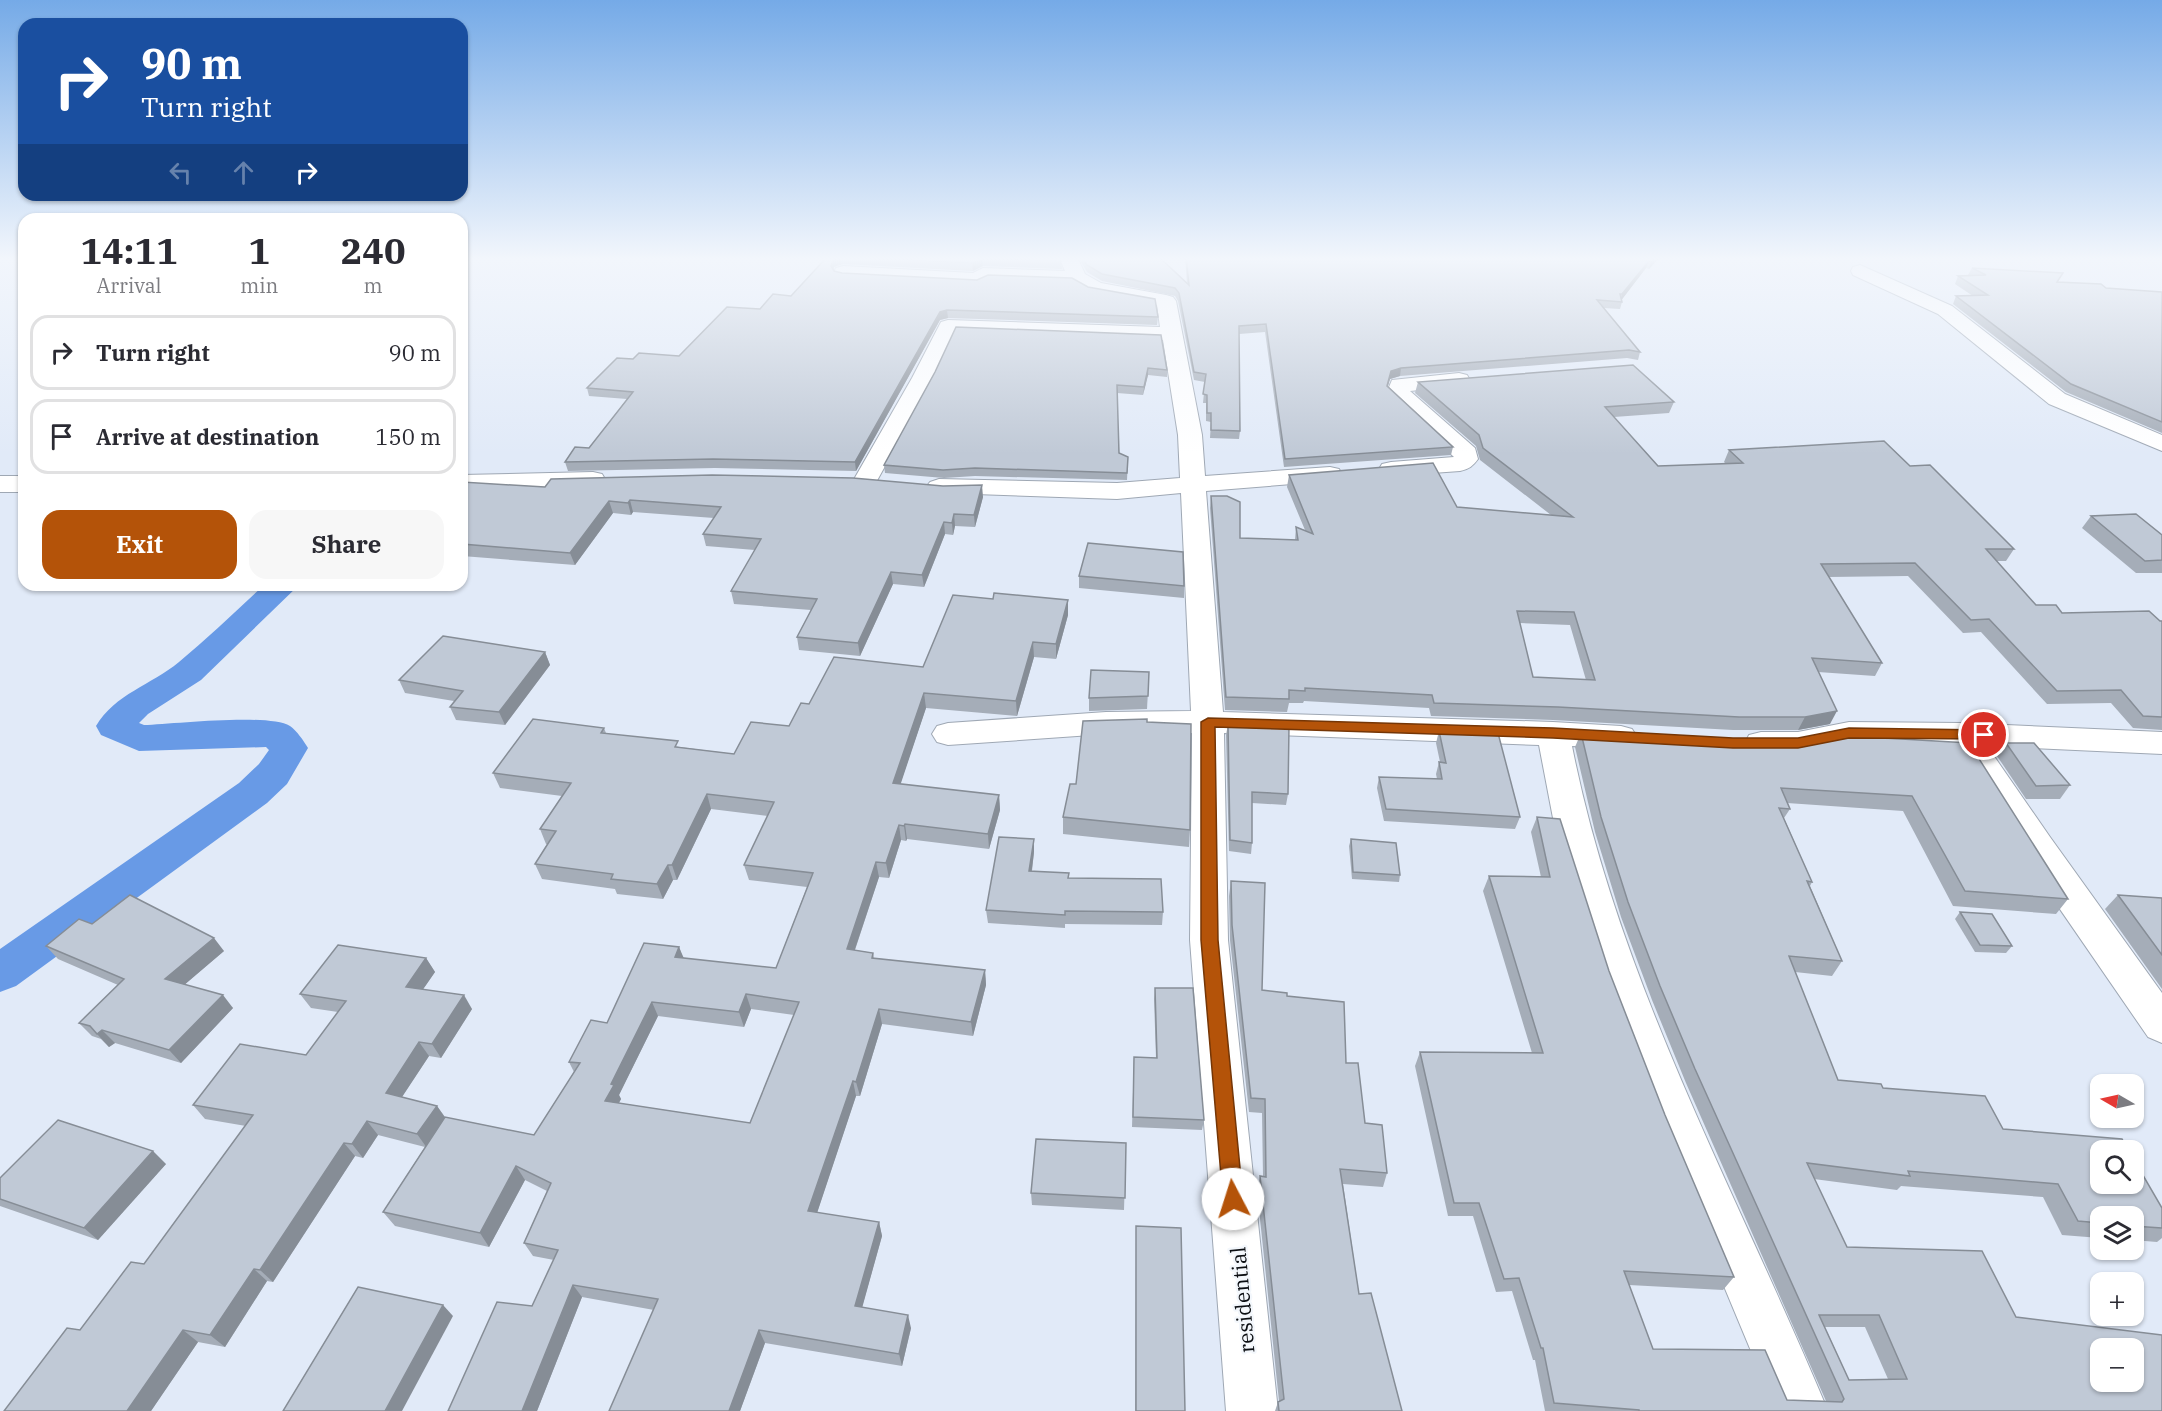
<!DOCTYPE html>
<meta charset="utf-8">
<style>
:root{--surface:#fff;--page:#f7f7f7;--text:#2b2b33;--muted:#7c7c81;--line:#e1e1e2;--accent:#b45309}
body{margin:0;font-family:"IBM Plex Serif",serif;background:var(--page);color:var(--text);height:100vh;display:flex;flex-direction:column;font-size:22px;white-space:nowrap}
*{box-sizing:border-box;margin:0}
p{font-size:20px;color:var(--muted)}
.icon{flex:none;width:33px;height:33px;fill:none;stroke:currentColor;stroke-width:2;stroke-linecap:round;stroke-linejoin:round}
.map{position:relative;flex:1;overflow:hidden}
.sheet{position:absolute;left:18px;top:213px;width:450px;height:378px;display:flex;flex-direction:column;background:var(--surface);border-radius:18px;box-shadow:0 2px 4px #0004}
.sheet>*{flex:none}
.top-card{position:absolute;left:18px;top:18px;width:450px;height:183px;border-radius:18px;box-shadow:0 2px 4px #0004;background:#1a4fa0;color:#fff;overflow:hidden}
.needle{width:39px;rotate:279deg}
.tools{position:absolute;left:2090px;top:1074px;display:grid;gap:12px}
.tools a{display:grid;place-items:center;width:54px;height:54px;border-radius:12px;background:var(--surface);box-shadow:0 2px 4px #0004;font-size:30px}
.pin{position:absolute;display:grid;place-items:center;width:51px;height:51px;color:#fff;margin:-26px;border:3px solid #fff;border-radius:50%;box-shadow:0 2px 6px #0007}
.me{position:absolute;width:66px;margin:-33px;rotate:355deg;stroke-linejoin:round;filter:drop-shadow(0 0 4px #0008)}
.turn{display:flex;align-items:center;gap:21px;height:126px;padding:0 24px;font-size:27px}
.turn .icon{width:78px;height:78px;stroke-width:2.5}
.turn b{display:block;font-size:42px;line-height:51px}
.lanes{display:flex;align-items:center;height:57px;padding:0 24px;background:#0003;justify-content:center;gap:30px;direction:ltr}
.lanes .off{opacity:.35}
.eta{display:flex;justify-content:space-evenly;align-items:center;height:102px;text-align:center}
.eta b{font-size:36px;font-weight:700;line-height:42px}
.button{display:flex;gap:12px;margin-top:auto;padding:12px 24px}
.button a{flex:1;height:69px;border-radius:18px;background:var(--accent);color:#fff;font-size:24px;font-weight:700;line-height:69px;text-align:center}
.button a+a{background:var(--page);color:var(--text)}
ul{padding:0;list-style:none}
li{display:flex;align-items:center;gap:18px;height:75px;margin:0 12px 9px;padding:0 12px;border:3px solid var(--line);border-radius:18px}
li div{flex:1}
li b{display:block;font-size:22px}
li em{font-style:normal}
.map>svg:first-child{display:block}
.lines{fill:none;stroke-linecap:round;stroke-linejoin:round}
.canal{fill:#689ae6;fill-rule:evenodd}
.street-casing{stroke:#9fa8b4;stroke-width:2}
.street{fill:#fff;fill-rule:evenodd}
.wall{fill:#a5adb8;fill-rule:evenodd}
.shaded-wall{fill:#868d96}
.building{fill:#c0c9d6;stroke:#868d96;stroke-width:1.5;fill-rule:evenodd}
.route{fill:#b45309;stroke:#753606;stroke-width:1.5}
.labels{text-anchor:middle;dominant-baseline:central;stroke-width:4.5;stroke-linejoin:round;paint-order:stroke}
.near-street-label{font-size:21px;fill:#0b0e12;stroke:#f3f7fc}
</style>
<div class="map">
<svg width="2162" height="1411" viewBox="0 0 2162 1411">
<rect width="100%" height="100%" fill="#e1eaf8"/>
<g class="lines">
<path class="canal" d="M264 585H299L201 680 148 714 139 723 144 725C173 724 268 713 290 726 297 731 303 740 308 748L287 784 267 803 16 986 0 992V949L239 783 259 764 269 750 266 747 139 751 101 735 96 726C115 694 151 685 179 662 208 638 236 611 264 585Z"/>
<defs>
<g id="street">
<path d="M1059 257H1077L1085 274 1101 283 1166 295 1173 297 1176 301 1202 435 1205 476 1330 467 1339 469 1342 474 1339 479 1330 481 1206 491 1223 712 1553 722 1621 726 1632 729 1637 737 1632 745 1621 748 1572 746C1618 981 1737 1192 1828 1411H1776L1658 1128 1604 985 1557 839 1539 745 1224 733 1228 940 1278 1411H1226L1190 940 1192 733 1106 734 948 745 937 742 932 734 937 726 948 723 1106 712 1191 711 1181 493 1117 499 975 494 939 495 930 492 926 487 930 482 939 479 1117 483 1180 478 1178 435 1163 340 955 332 934 378 874 486 865 488 856 486 853 481 912 378 941 322 948 320 1160 327 1157 305 1088 292 1073 283 988 280 978 285 843 278 836 276 834 272 836 268 843 266 973 273 983 268 1065 271Z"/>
<polygon points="1860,265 1952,306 2065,394 2162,435 2162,451 2049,404 1938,314 1853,275 1851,271 1853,267"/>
<path d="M1459 373 1467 375 1470 380 1467 385 1410 391 1475 448 1478 459C1473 466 1469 469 1460 471L1391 476 1382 474 1379 469 1382 464 1391 462 1454 457 1390 397 1387 392 1392 380Z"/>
<polygon points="593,472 602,474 605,479 602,484 462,491 462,475"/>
<rect x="0" y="476" width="24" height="16"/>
<path d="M1849 722 1962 723 2162 732V754L1987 746 2050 837 2162 993V1043L2148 1037 2024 857 1953 745C1919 745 1884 742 1850 744 1816 746 1785 761 1749 751L1745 743 1749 735 1761 732H1798Z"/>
</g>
</defs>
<use href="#street" class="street-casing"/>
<use href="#street" class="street"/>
</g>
<g class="wall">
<polygon points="827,257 1060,257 1061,261 1062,269 983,266 973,271 842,264 834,267 833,269 834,271 842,273 1088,287 1158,317 1157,325 948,318 940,320 856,471 715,468 568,471 565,462 589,448 627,399 589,396 587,388 633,359 679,356 760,309 791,296"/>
<polygon points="1078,257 1159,257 1187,284 1185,257 1660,257 1649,269 1646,268 1622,299 1622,302 1620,309 1604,308 1640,352 1638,360 1627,358 1400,376 1390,379 1388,386 1453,447 1451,455 1284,467 1265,332 1239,334 1240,431 1239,439 1210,438 1211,422 1206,421 1206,403 1203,403 1205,382 1194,380 1178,301 1175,296 1102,281 1087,272"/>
<polygon points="1972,268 2058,282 2106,288 2162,292 2162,433 2066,392 1953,304 1956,296 1973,296 1955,284 1958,276 1970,276 1968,275"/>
<polygon points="956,327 1167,370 1167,377 1148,375 1143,395 1117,393 1119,453 1128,457 1127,480 975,476 944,478 885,473 884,465 935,372"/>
<path d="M1418 382 1674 402 1669 413 1614 417 1658 466 1726 464 1724 462 1729 450 1910 466 2014 549 2006 561H1996L2036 605 2062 613 2162 621V730L2133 728 2111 703 2047 704 1981 632 1963 633 1908 576 1828 577 1882 663 1875 676 1818 672 1830 724 1798 730H1733L1553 720 1431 716 1429 708 1304 701 1303 703H1289L1287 712 1225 710 1210 508 1211 496 1240 538 1295 540 1296 527 1305 530 1287 487 1289 475 1457 507 1551 515 1480 460 1476 446 1415 393ZM1520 623 1570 625 1586 680 1533 677Z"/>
<polygon points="462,482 545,487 983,497 975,527 955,526 953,535 945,534 924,587 893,584 860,656 799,650 797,637 811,610 734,604 731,591 755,550 706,546 703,534 714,518 633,512 631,515 613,513 575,565 462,556"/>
<polygon points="2091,516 2162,535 2162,573 2136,573 2082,528"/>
<polygon points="1079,576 1184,586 1184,598 1079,588"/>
<path d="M993 599 1068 600V615L1056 659 1034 657 1017 716 926 708 900 784 999 795 1000 810 989 849 907 839 906 841 901 840 889 878 879 877 855 950 873 953 874 958 985 970 986 985 973 1036 882 1024 860 1096H856L817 1213 879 1222 882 1236 862 1307 911 1328 902 1366 765 1343 740 1411H609L654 1310 582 1297 537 1411H448L532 1306 554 1260 533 1256 524 1243 547 1191 525 1180 489 1247 395 1226 383 1212 425 1147 378 1135 363 1158 355 1156 273 1282 267 1281 225 1347 198 1342 151 1411H4L144 1264 246 1126 205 1119 193 1105 306 1055 338 1012 311 1008 300 994 426 958 435 972 423 989 472 1009 441 1058 429 1056 402 1097 437 1106 445 1117 534 1135 574 1072 569 1062 679 947 683 958 776 968 807 887 749 880 744 865 768 816 711 809 677 880H673L663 899 617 894 615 889 542 879 535 864 547 844H546L540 829 562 796 500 788 493 773 604 728 606 733 680 747 734 754 789 726 809 704 923 667ZM751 1009 794 1015 750 1123 619 1103 621 1099 619 1095 658 1016 744 1027Z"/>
<polygon points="545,652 550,665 505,725 456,720 450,707 454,701 405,693 399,680"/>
<polygon points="1149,672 1147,709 1089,711 1089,698"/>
<polygon points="1147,722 1190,830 1189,847 1063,834 1063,817 1076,784"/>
<polygon points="1228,724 1288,794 1286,805 1252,803 1252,843 1251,854 1229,851 1226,735"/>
<polygon points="1439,731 1520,817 1515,829 1384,821 1377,788 1379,777 1437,779 1436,774 1439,762 1440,762 1436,743"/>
<path d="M1581 733 1740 741H1806L1851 736 2068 899 2056 914 1953 906 1903 811 1787 803 1790 809 1784 818 1812 882 1810 886 1842 961 1832 976 1795 972 1838 1080 1883 1088 2003 1129 2162 1208V1238L2157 1242 2133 1240V1216H2100V1238L2062 1235 2043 1197 1901 1186 1897 1190 1814 1179 1847 1247 2016 1317 2162 1411H1545L1535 1360H1533L1512 1291 1496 1292 1473 1216H1448L1415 1066 1420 1052 1532 1053 1483 891 1489 876 1541 877 1531 832 1537 817 1609 971 1665 1115 1734 1277 1723 1290 1629 1285 1653 1349 1787 1400 1826 1401 1686 1083 1652 1000 1621 917 1595 832 1575 747ZM1825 1327H1865L1888 1379 1849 1380Z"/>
<polygon points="2006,743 2070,785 2060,799 2026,799 1997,756"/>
<polygon points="1351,839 1400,875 1399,882 1352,879 1349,846"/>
<polygon points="1034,852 1032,871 1069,878 1163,912 1162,925 1065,924 1065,928 988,923 986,910"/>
<polygon points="1231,881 1262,990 1287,996 1346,1063 1365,1123 1387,1173 1383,1187 1343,1184 1359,1294 1402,1411 1275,1411 1278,1402 1279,1401 1257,1190 1260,1176 1263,1177 1262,1113 1249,1112 1230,940 1229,896"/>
<polygon points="2118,895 2162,898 2162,989 2105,909"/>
<polygon points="1960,912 2012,946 2006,953 1975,952 1955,919"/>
<polygon points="92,924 224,951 185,984 233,1008 181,1063 115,1043 109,1047 101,1039 92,1036 79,1023 118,985 58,959 46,946"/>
<polygon points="1155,988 1204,1120 1202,1130 1132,1127 1134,1057 1156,1058 1154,999"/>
<polygon points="1126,1143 1124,1210 1032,1205 1031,1193"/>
<polygon points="166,1164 98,1240 0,1206 0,1178"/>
<polygon points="1136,1226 1185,1411 1135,1411"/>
</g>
<g class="shaded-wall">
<polygon points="841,257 842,264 834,267 832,273 831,266 833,260"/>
<polygon points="1656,257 1660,257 1649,269 1651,262"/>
<polygon points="983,259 983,266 973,271 972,263"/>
<polygon points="1649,261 1646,268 1620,302 1622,294"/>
<polygon points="947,310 948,318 940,320 856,471 855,462 940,312"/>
<polygon points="1148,368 1148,375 1143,395 1144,387"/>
<polygon points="1401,368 1400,376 1390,379 1385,394 1391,371"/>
<polygon points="982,485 983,497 975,527 974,515"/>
<polygon points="630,500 633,512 631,515 628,503"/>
<polygon points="609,501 613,513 575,565 570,553"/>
<polygon points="954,514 955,526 953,535 952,523"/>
<polygon points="944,522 945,534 924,587 922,575"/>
<polygon points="891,572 893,584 860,656 858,643"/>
<polygon points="1068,600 1068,615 1056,659 1056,644"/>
<polygon points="1033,642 1034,657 1017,716 1016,701"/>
<polygon points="545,652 550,665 505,725 499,712"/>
<polygon points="924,693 926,708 896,798 893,783"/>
<polygon points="1837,711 1830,724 1798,730 1805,717"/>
<polygon points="707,794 711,809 677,880 672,865"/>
<polygon points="999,795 1000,810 989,849 988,834"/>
<polygon points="905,824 907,839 906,841 904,826"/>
<polygon points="899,825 901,840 889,878 886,863"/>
<polygon points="1034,839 1034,852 1030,884 1029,871"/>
<polygon points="876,862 879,877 850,964 847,949"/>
<polygon points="668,865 673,880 663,899 657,884"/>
<polygon points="214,938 224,951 176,992 165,979"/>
<polygon points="679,947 685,961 675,957"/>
<polygon points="426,958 435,972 415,1001 406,987"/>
<polygon points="985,970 986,985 973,1036 971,1022"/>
<polygon points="746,994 751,1009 744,1027 739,1012"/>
<polygon points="223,995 233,1008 181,1063 169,1050"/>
<polygon points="464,995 472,1009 441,1058 432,1044"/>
<polygon points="652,1002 658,1016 619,1095 621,1099 612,1115 605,1101 611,1084"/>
<polygon points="879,1009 882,1024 860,1096 856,1082"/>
<polygon points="102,1030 115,1043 109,1047 97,1034"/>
<polygon points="419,1042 429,1056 396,1106 386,1093"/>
<polygon points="853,1081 856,1096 813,1225 808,1211"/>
<polygon points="437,1106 446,1119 427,1148 417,1134"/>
<polygon points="367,1121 378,1135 363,1158 352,1144"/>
<polygon points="344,1143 355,1156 273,1282 260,1270"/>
<polygon points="153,1151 166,1164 98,1240 84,1228"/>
<polygon points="516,1166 525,1180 489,1247 480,1233"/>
<polygon points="879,1222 882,1236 859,1319 855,1306"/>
<polygon points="254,1269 267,1281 225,1347 210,1335"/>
<polygon points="573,1285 582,1297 537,1411 522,1411"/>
<polygon points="443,1305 453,1316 402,1411 385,1411"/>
<polygon points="908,1315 911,1328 902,1366 899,1354"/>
<polygon points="183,1330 198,1342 151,1411 127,1411"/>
<polygon points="759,1330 765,1343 740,1411 729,1411"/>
</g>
<g class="building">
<polygon points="827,257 841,257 833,260 831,266 834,271 842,273 977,280 988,275 1072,278 1088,287 1155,299 1158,317 947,310 940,312 855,462 713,459 565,462 575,447 589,448 633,392 587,388 617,358 633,359 639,353 679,356 727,307 760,309 773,294 791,296"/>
<polygon points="845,257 1060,257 1061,261 983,259 972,263"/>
<polygon points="1082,257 1159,257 1189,285 1186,257 1656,257 1651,262 1649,261 1622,294 1620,294 1622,302 1597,300 1640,352 1629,350 1401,368 1391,371 1387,386 1453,447 1285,459 1266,324 1239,326 1240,431 1211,430 1211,413 1207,413 1207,395 1203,394 1206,374 1194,372 1179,293 1175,288 1102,274 1087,265"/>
<polygon points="1972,268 2063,273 2057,282 2101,284 2106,288 2162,292 2162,422 2071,384 1956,296 1988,295 1958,276 1986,275"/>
<polygon points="956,327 1161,335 1167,370 1148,368 1144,387 1117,385 1119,453 1128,457 1127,473 975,468 943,470 884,465 935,372"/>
<path d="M1633 365 1674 402 1605 407 1658 466 1743 463 1729 450 1884 441 1910 466 1930 465 2014 549H1986L2036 605H2056L2062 613 2149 611 2160 621H2162V717L2143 716 2121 690 2057 691 1989 619 1971 620 1915 563 1821 564 1882 663 1812 658 1837 711 1805 717H1739L1558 707 1434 703 1432 695 1305 688V691L1289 690V699L1226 697 1211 496H1227L1240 502V538L1298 540 1296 527 1313 534 1289 475 1433 463 1457 507 1573 517 1483 448 1479 435 1418 382ZM1517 611 1574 612 1595 680 1533 677Z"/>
<polygon points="712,475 853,478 943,486 982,485 974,515 954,514 952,523 944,522 922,575 891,572 858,643 797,637 817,599 731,591 761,539 703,534 721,507 630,500 628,503 609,501 570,553 462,544 462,482 545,487 551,479"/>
<polygon points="2136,514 2162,535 2162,560 2145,561 2091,516"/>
<polygon points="1088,543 1183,552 1184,586 1079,576"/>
<path d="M994 593 1068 600 1056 644 1033 642 1016 701 924 693 893 783 999 795 988 834 905 824 904 826 899 825 886 863 876 862 847 949 873 953 872 958 985 970 971 1022 879 1009 856 1082 853 1081 808 1211 879 1222 855 1306 908 1315 899 1354 759 1330 729 1411H609L658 1299 573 1285 522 1411H448L497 1302 532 1306 558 1250 524 1243 551 1183 516 1166 480 1233 383 1212 445 1117 534 1135 580 1063 569 1062 591 1020 607 1023 644 943 679 947 675 957 776 968 813 873 744 865 774 802 707 794 672 865H668L657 884 611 879 613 874 535 864 556 831 540 829 571 783 493 773 533 719 604 728 601 733 678 741 675 747 734 754 751 722 789 726 801 703 809 704 834 657 923 667 953 595 993 599ZM746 994 799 1002 750 1123 605 1101 614 1085 611 1084 652 1002 739 1012Z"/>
<polygon points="443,636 545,652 499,712 450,707 463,691 399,680"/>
<polygon points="1091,670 1149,672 1148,696 1089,698"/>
<polygon points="1147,719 1147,722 1191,724 1190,830 1063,817 1070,784 1076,784 1083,721"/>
<polygon points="1228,724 1289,727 1288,794 1252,792 1252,843 1230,840"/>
<polygon points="1439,731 1498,733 1520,817 1386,809 1379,777 1442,779 1439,762 1446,763"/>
<path d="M1581 733 1740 741H1806L1850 733 1851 736 1969 743 2068 899 1965 891 1912 796 1781 788 1790 809 1779 808 1812 882 1807 881 1842 961 1789 956 1838 1080 1881 1084 1883 1088 1985 1096 2003 1129 2122 1139 2128 1150H2100V1184H2133V1158L2162 1208V1228L2133 1226V1216H2100V1223L2078 1221 2058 1184 1908 1171 1910 1176 1807 1163 1847 1247 1982 1251 2016 1317 2162 1335V1411H1639V1410L1554 1403 1543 1348H1541L1519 1278 1504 1279 1479 1203H1454L1420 1052 1543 1053 1489 876 1550 877 1537 817 1560 819 1609 971 1665 1115 1734 1277 1624 1271 1653 1349 1765 1350 1787 1400 1842 1402 1844 1399 1695 1069 1660 986 1628 902 1601 817ZM1819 1315H1879L1907 1379 1849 1380ZM2100 1348H2133V1382H2100Z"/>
<polygon points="2006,743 2034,743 2070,785 2036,786"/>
<polygon points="999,837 1034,839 1029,871 1069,873 1068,878 1161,879 1163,912 1065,911 1065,915 986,910"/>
<polygon points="1351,839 1396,843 1400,875 1353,872"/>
<polygon points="1231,881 1265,883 1262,990 1287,993 1287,996 1344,1002 1346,1063 1358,1063 1365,1123 1382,1125 1387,1173 1340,1169 1359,1294 1371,1293 1402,1411 1279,1411 1278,1402 1284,1399 1260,1176 1266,1177 1265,1099 1251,1098 1232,925"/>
<polygon points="130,895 214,938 165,979 223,995 169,1050 102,1030 97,1034 90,1026 79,1023 124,979 46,946 79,919 92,924"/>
<polygon points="2118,895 2162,898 2162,955"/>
<polygon points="1960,912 1992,914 2012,946 1980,945"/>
<polygon points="338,945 426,958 406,987 464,995 432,1044 419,1042 386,1093 437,1106 417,1134 367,1121 352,1144 344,1143 260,1270 254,1269 210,1335 183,1330 127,1411 4,1411 67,1328 80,1330 131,1262 144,1264 253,1115 193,1105 240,1044 306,1055 346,1001 300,994"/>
<polygon points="1155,988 1193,988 1204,1120 1133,1117 1134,1057 1157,1058"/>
<polygon points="58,1120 153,1151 84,1228 0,1199 0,1178"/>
<polygon points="1036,1139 1126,1143 1125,1198 1031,1193"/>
<polygon points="1136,1226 1181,1228 1185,1411 1136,1411"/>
<polygon points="358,1287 443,1305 385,1411 283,1411"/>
</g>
<linearGradient id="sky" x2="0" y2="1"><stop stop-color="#75aae7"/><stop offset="0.57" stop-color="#f2f6fc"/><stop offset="1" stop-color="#f2f6fc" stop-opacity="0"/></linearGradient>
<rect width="2162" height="454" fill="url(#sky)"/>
<polygon class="route" points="1208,718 1553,728 1733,738 1798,738 1849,728 1984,730 1991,735 1984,739 1849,738 1798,748 1733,748 1553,738 1215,727 1218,940 1243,1199 1240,1206 1233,1209 1226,1206 1223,1199 1201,940 1201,722"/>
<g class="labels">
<g class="near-street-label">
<text transform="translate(1242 1300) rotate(-95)">residential</text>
</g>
</g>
</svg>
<div class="tools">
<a><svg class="needle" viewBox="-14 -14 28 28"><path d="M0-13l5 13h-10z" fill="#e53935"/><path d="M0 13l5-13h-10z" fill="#7c7c81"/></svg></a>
<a><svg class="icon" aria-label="search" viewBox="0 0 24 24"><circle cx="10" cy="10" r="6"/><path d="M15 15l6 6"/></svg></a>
<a><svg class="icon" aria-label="layers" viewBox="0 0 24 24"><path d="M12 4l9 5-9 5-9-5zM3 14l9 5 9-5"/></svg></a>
<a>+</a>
<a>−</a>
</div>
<div class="pin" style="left:1984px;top:735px;background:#d93025"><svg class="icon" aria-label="arrive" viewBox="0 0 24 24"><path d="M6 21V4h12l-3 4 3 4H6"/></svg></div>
<svg class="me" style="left:1233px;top:1199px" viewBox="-20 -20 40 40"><circle r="19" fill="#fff"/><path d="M0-13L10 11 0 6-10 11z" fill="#b45309"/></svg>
<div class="top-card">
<div class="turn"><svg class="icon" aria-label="right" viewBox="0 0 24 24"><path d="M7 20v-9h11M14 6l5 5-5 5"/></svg><div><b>90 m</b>Turn right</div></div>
<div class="lanes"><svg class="icon off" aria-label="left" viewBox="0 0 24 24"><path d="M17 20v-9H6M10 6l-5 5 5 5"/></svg><svg class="icon off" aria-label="ahead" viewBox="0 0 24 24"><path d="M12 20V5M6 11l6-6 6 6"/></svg><svg class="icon" aria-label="right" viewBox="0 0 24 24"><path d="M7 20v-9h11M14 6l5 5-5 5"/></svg></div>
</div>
<section class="sheet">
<div class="eta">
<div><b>14:11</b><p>Arrival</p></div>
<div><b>1</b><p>min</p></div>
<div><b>240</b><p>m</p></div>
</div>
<ul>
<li><svg class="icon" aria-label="right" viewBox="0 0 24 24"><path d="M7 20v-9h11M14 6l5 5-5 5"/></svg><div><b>Turn right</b></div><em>90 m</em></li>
<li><svg class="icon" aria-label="arrive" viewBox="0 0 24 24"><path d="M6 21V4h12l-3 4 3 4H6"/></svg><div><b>Arrive at destination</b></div><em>150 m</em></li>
</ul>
<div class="button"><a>Exit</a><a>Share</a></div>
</section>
</div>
